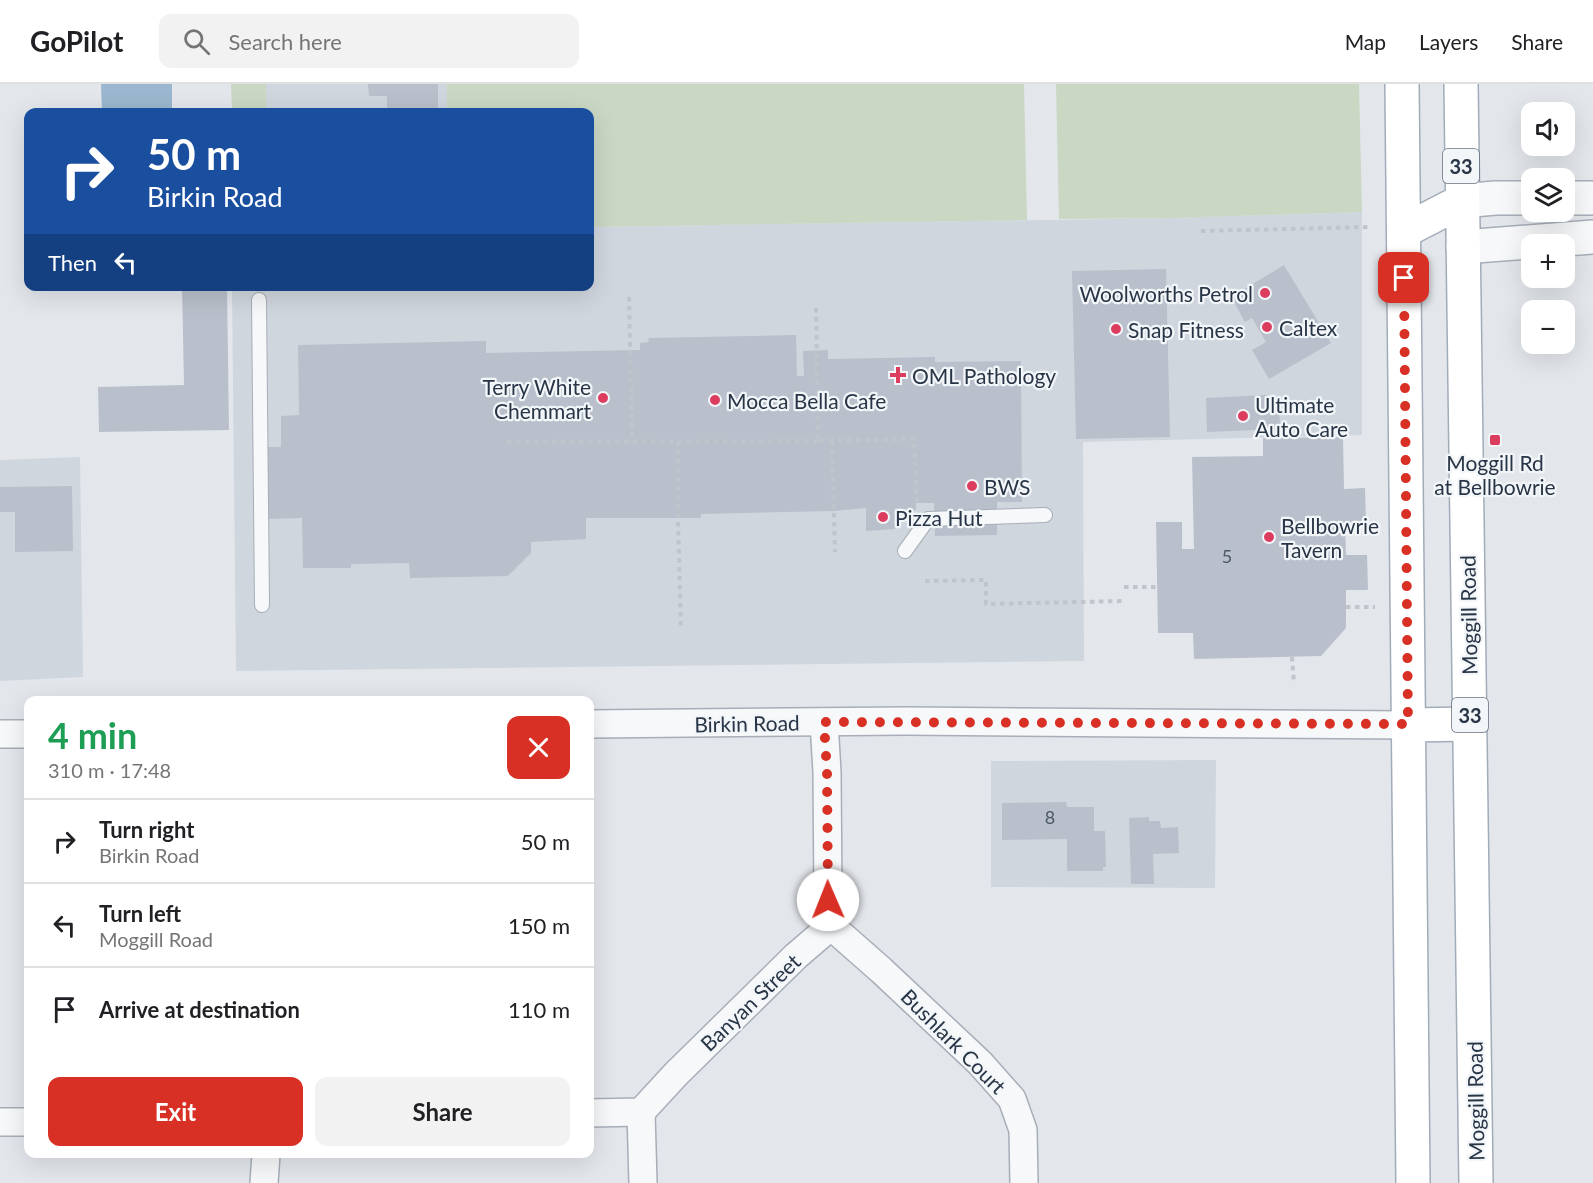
<!DOCTYPE html>
<meta charset="utf-8">
<style>
:root{--surface:#fff;--page:#f2f2f2;--text:#202124;--muted:#757577;--line:#e0e0e0;--accent:#d93025}
body{margin:0;font-family:Lato,sans-serif;background:var(--page);color:var(--text);height:100vh;display:flex;flex-direction:column;font-size:22px;white-space:nowrap}
*{box-sizing:border-box;margin:0}
p{font-size:20px;color:var(--muted)}
.icon{flex:none;width:33px;height:33px;fill:none;stroke:currentColor;stroke-width:2;stroke-linecap:round;stroke-linejoin:round}
.map{position:relative;flex:1;overflow:hidden}
.sheet{position:absolute;left:24px;top:612px;width:570px;height:462px;display:flex;flex-direction:column;background:var(--surface);border-radius:12px;box-shadow:0 6px 24px #0002}
.sheet>*{flex:none}
.hud{position:absolute;left:24px;top:24px;width:570px;height:183px;border-radius:12px;box-shadow:0 6px 24px #0002;background:#1a4fa0;color:#fff;overflow:hidden}
.tools{position:absolute;left:1521px;top:18px;display:grid;gap:12px}
.tools a{display:grid;place-items:center;width:54px;height:54px;border-radius:12px;background:var(--surface);box-shadow:0 6px 24px #0002;font-size:30px}
.pin{position:absolute;display:grid;place-items:center;width:51px;height:51px;color:#fff;margin:-26px;border-radius:12px;box-shadow:0 3px 9px #0006}
.me{position:absolute;width:66px;margin:-33px;rotate:359deg;stroke-linejoin:round;filter:drop-shadow(0 0 4px #0008)}
.turn{display:flex;align-items:center;gap:21px;height:126px;padding:0 24px;font-size:27px}
.turn .icon{width:78px;height:78px;stroke-width:2.5}
.turn b{display:block;font-size:42px;line-height:51px}
.then{display:flex;align-items:center;height:57px;padding:0 24px;background:#0003;gap:12px;font-size:22px}
.round{display:grid;place-items:center;flex:none;width:63px;height:63px;border-radius:12px;background:var(--page)}
.headline{display:flex;align-items:center;justify-content:space-between;height:102px;padding:0 24px}
h1{font-size:36px;font-weight:700;line-height:45px;color:#1e9e55}
.button{display:flex;gap:12px;margin-top:auto;padding:12px 24px}
.button a{flex:1;height:69px;border-radius:12px;background:var(--accent);color:#fff;font-size:24px;font-weight:700;line-height:69px;text-align:center}
.button a+a{background:var(--page);color:var(--text)}
ul{padding:0;list-style:none}
li{display:flex;align-items:center;gap:18px;height:84px;padding:0 24px;border-top:2px solid var(--line)}
li div{flex:1}
li b{display:block;font-size:22px}
li em{font-style:normal}
header{display:flex;align-items:center;gap:36px;box-sizing:border-box;height:84px;padding:0 30px;background:var(--surface);border-bottom:2px solid var(--line)}
header strong{font-size:28px}
nav{display:flex;gap:33px;margin-inline-start:auto;font-size:21px}
.search{width:420px;height:54px;background:var(--page);display:flex;align-items:center;gap:15px;box-sizing:border-box;padding:0 21px;border-radius:12px;color:var(--muted);font-size:22px}
.map>svg:first-child{display:block}
.built{fill:#d0d6de}
.green{fill:#c9d7c3}
.water{fill:#9ab7cf}
.building{fill:#b9c0cb}
.lines{fill:none;stroke-linecap:round;stroke-linejoin:round}
.service-casing{stroke:#a7aeb7;stroke-width:16}
.minor-casing{stroke:#a7aeb7;stroke-width:30}
.tertiary-casing{stroke:#a7aeb7;stroke-width:36}
.primary-casing{stroke:#a1acb9;stroke-width:36}
.path{stroke:#c0c5cb;stroke-width:4;stroke-dasharray:4.5 4.5;stroke-linecap:butt}
.service{stroke:#f6f8fa;stroke-width:14}
.minor{stroke:#f6f8fa;stroke-width:27}
.tertiary{stroke:#f6f8fa;stroke-width:33}
.primary{stroke:#fff;stroke-width:33}
.route{stroke:#d93025;stroke-width:10;stroke-dasharray:0 18}
.poi-dot{fill:#dc3d5f;stroke:#f3f6f9;stroke-width:2}
.labels{text-anchor:middle;dominant-baseline:central;stroke-width:4.5;stroke-linejoin:round;paint-order:stroke}
.number-label{font-size:18px;fill:#4c5867}
.shield{fill:#f3f6f9;stroke:#656f7c;stroke-width:1.5}
.shield-label{font-size:20px;font-weight:bold;fill:#283546}
.poi-label{font-size:21px;fill:#283546;stroke:#f3f6f9;text-anchor:start}
.street-label{font-size:21px;fill:#283546;stroke:#f3f6f9}
</style>
<header>
<strong>GoPilot</strong>
<div class="search"><svg class="icon" aria-label="search" viewBox="0 0 24 24"><circle cx="10" cy="10" r="6"/><path d="M15 15l6 6"/></svg>Search here</div>
<nav><a>Map</a><a>Layers</a><a>Share</a></nav>
</header>
<div class="map">
<svg width="1593" height="1099" viewBox="0 0 1593 1099">
<rect width="100%" height="100%" fill="#e3e7ec"/>
<g class="built">
<rect x="266" y="0" width="181" height="28"/>
<polygon points="1362,128 1362,351 1083,358 1084,577 236,587 232,203 590,202 590,143 1170,134"/>
<polygon points="80,373 83,593 0,597 0,376"/>
<polygon points="1216,676 1215,804 991,803 991,677"/>
</g>
<g class="green">
<polygon points="231,0 266,0 266,28 232,28"/>
<polygon points="447,0 1024,0 1027,136 590,143 590,28 447,28"/>
<polygon points="1056,0 1359,0 1362,128 1170,134 1059,135"/>
</g>
<polygon class="water" points="101,0 172,0 172,28 102,28"/>
<g class="building">
<polygon points="368,0 438,0 438,27 387,28 387,12 369,12"/>
<polygon points="1284,181 1331,259 1269,295 1252,266 1266,258 1252,234 1245,238 1231,213"/>
<polygon points="1166,185 1170,353 1076,355 1072,187"/>
<polygon points="182,203 227,203 229,346 99,348 98,303 184,301"/>
<polygon points="796,251 797,292 804,292 803,267 828,266 828,275 935,273 935,278 1021,277 1022,418 997,418 997,451 935,452 934,419 916,419 916,426 896,427 895,445 866,447 866,424 834,427 701,430 701,434 586,434 586,455 531,458 531,469 508,492 410,494 409,479 351,480 351,484 303,484 302,434 266,435 265,363 281,363 281,332 299,331 298,261 486,257 486,269 640,266 640,259 649,258 648,254"/>
<polygon points="1267,311 1267,319 1279,319 1280,345 1207,348 1206,314"/>
<polygon points="1343,353 1344,405 1365,404 1366,440 1345,440 1346,471 1367,471 1368,506 1346,506 1346,544 1321,572 1194,575 1193,549 1158,549 1156,438 1182,438 1182,465 1194,465 1192,373 1263,372 1263,354"/>
<polygon points="72,402 73,467 15,468 15,428 0,428 0,403"/>
<polygon points="1066,718 1067,723 1094,723 1094,747 1105,747 1106,783 1103,783 1103,787 1067,787 1067,755 1002,756 1002,719"/>
<polygon points="1149,733 1149,737 1160,737 1161,744 1178,743 1179,769 1153,770 1154,800 1131,800 1129,734"/>
</g>
<g class="lines">
<defs>
<g id="service">
<polyline points="259,216 262,521"/>
<polyline points="905,467 928,435 1045,431"/>
</g>
<g id="minor">
<polyline points="590,640 906,637 1408,641"/>
<polyline points="0,650 28,650"/>
<polyline points="831,842 881,886 980,979 1012,1015 1023,1046 1024,1099"/>
<polyline points="641,1028 643,1099"/>
<polyline points="590,1029 641,1028 676,990 796,872 831,842 828,816 827,688 824,638"/>
<polyline points="0,1038 28,1038"/>
<polyline points="264,1099 266,1070"/>
</g>
<g id="tertiary">
<polyline points="1564,114 1593,114"/>
<polyline points="1462,117 1495,114 1532,114"/>
<polyline points="1463,163 1593,153"/>
</g>
<g id="primary">
<polyline points="1402,0 1413,1099"/>
<polyline points="1461,0 1476,1099"/>
<polyline points="1404,147 1462,117"/>
<polyline points="1408,641 1470,640"/>
</g>
</defs>
<use href="#service" class="service-casing"/>
<use href="#minor" class="minor-casing"/>
<use href="#tertiary" class="tertiary-casing"/>
<use href="#primary" class="primary-casing"/>
<g class="path">
<polyline points="1201,147 1369,143"/>
<polyline points="629,213 632,358"/>
<polyline points="816,224 818,357 914,355 917,420"/>
<polyline points="678,357 678,434 681,545"/>
<polyline points="832,357 835,468"/>
<polyline points="507,358 818,357"/>
<polyline points="925,497 986,496 986,520 1125,517"/>
<polyline points="1124,503 1157,503"/>
<polyline points="1346,523 1375,523"/>
<polyline points="1292,573 1294,600"/>
</g>
<use href="#service" class="service"/>
<use href="#minor" class="minor"/>
<use href="#tertiary" class="tertiary"/>
<use href="#primary" class="primary"/>
</g>
<g class="lines">
<polyline class="route" points="828,816 827,688 824,638 1408,640 1404,194"/>
</g>
<g class="poi-dot">
<circle cx="1265" cy="209" r="6"/>
<circle cx="1267" cy="243" r="6"/>
<circle cx="1116" cy="245" r="6"/>
<path d="M895 282h6v6h6v6h-6v6h-6v-6h-6v-6h6z"/>
<circle cx="603" cy="314" r="6"/>
<circle cx="715" cy="316" r="6"/>
<circle cx="1243" cy="332" r="6"/>
<rect x="1489" y="350" width="12" height="12" rx="3"/>
<circle cx="972" cy="402" r="6"/>
<circle cx="883" cy="433" r="6"/>
<circle cx="1269" cy="453" r="6"/>
</g>
<g class="labels">
<g class="number-label">
<text x="1227" y="472">5</text>
<text x="1050" y="733">8</text>
</g>
<g class="shield">
<rect x="1443" y="65" width="36" height="34" rx="4.5"/>
<rect x="1452" y="614" width="36" height="34" rx="4.5"/>
</g>
<g class="shield-label">
<text x="1461" y="82">33</text>
<text x="1470" y="631">33</text>
</g>
<g class="poi-label">
<text x="1253" y="209" text-anchor="end">Woolworths Petrol</text>
<text x="1279" y="243">Caltex</text>
<text x="1128" y="245">Snap Fitness</text>
<text x="912" y="291">OML Pathology</text>
<text x="591" y="302" text-anchor="end">Terry White<tspan x="591" dy="24">Chemmart</tspan></text>
<text x="727" y="316">Mocca Bella Cafe</text>
<text x="1255" y="320">Ultimate<tspan x="1255" dy="24">Auto Care</tspan></text>
<text x="1495" y="378" text-anchor="middle">Moggill Rd<tspan x="1495" dy="24">at Bellbowrie</tspan></text>
<text x="984" y="402">BWS</text>
<text x="895" y="433">Pizza Hut</text>
<text x="1281" y="441">Bellbowrie<tspan x="1281" dy="24">Tavern</tspan></text>
</g>
<g class="street-label">
<text transform="translate(1468 531) rotate(-91)">Moggill Road</text>
<text transform="translate(747 639) rotate(-1)">Birkin Road</text>
<text transform="translate(750 918) rotate(-44)">Banyan Street</text>
<text transform="translate(954 957) rotate(45)">Bushlark Court</text>
<text transform="translate(1475 1017) rotate(-91)">Moggill Road</text>
</g>
</g>
</svg>
<div class="tools">
<a><svg class="icon" aria-label="sound" viewBox="0 0 24 24"><path d="M4 9h4l5-4v14l-5-4H4zM17 9q2 3 0 6"/></svg></a>
<a><svg class="icon" aria-label="layers" viewBox="0 0 24 24"><path d="M12 4l9 5-9 5-9-5zM3 14l9 5 9-5"/></svg></a>
<a>+</a>
<a>−</a>
</div>
<div class="pin" style="left:1404px;top:194px;background:#d93025"><svg class="icon" aria-label="arrive" viewBox="0 0 24 24"><path d="M6 21V4h12l-3 4 3 4H6"/></svg></div>
<svg class="me" style="left:828px;top:816px" viewBox="-20 -20 40 40"><circle r="19" fill="#fff"/><path d="M0-13L10 11 0 6-10 11z" fill="#d93025"/></svg>
<div class="hud">
<div class="turn"><svg class="icon" aria-label="right" viewBox="0 0 24 24"><path d="M7 20v-9h11M14 6l5 5-5 5"/></svg><div><b>50 m</b>Birkin Road</div></div>
<div class="then">Then<svg class="icon" aria-label="left" viewBox="0 0 24 24"><path d="M17 20v-9H6M10 6l-5 5 5 5"/></svg></div>
</div>
<section class="sheet">
<div class="headline"><div><h1>4 min</h1><p>310 m · 17:48</p></div><a class="round" style="background:#d93025;color:#fff"><svg class="icon" aria-label="close" viewBox="0 0 24 24"><path d="M6 6l12 12M18 6L6 18"/></svg></a></div>
<ul>
<li><svg class="icon" aria-label="right" viewBox="0 0 24 24"><path d="M7 20v-9h11M14 6l5 5-5 5"/></svg><div><b>Turn right</b><p>Birkin Road</p></div><em>50 m</em></li>
<li><svg class="icon" aria-label="left" viewBox="0 0 24 24"><path d="M17 20v-9H6M10 6l-5 5 5 5"/></svg><div><b>Turn left</b><p>Moggill Road</p></div><em>150 m</em></li>
<li><svg class="icon" aria-label="arrive" viewBox="0 0 24 24"><path d="M6 21V4h12l-3 4 3 4H6"/></svg><div><b>Arrive at destination</b></div><em>110 m</em></li>
</ul>
<div class="button"><a>Exit</a><a>Share</a></div>
</section>
</div>
